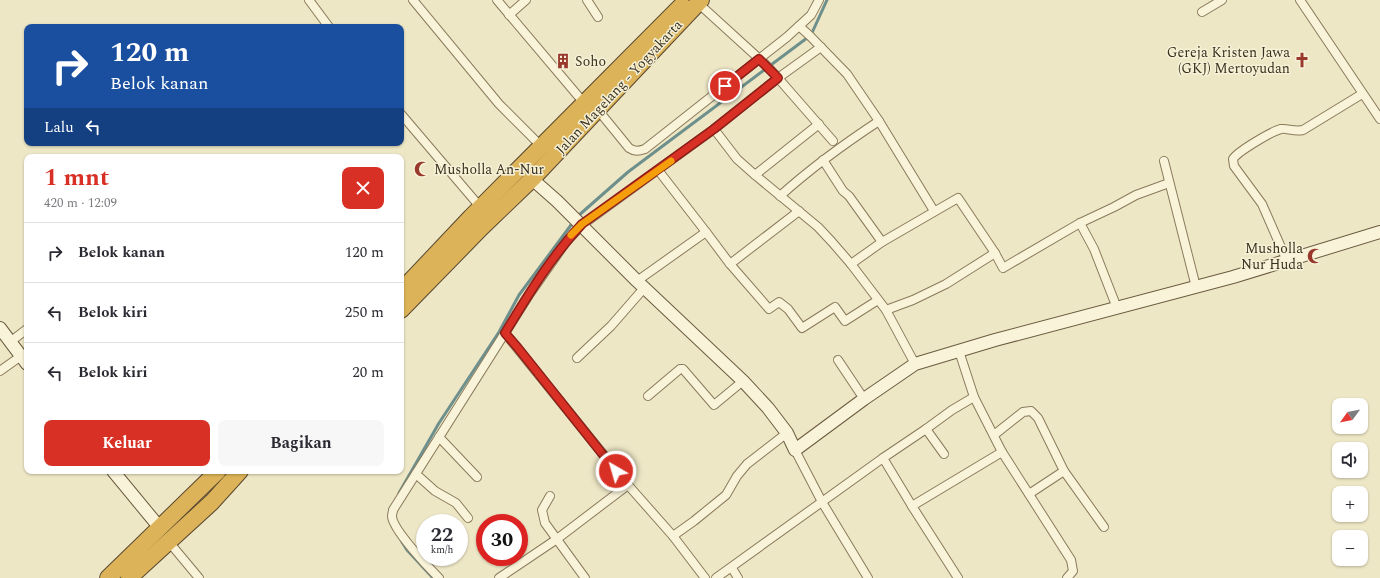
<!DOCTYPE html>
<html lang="id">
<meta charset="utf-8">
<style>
:root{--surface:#fff;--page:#f7f7f7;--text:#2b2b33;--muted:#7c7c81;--line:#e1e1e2;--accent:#d93025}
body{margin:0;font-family:Spectral,serif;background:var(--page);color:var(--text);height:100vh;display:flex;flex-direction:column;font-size:15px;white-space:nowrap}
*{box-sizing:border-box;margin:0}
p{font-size:13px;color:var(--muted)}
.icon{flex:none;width:22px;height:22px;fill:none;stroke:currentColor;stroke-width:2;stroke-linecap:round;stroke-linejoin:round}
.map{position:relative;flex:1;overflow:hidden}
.side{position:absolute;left:24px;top:154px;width:380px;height:320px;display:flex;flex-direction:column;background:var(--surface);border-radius:8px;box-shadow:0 1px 3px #0004}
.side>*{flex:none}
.banner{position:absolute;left:24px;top:24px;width:380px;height:122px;border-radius:8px;box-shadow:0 1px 3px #0004;background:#1a4fa0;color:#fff;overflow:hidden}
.needle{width:26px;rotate:237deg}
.tools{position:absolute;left:1332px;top:398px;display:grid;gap:8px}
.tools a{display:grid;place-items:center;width:36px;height:36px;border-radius:8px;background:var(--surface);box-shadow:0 1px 3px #0004;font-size:20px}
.speed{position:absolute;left:416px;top:514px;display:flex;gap:8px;font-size:20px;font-weight:700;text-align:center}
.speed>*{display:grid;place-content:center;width:52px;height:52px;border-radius:50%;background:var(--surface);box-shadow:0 1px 3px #0004;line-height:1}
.speed small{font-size:10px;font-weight:400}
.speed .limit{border:6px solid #d22;background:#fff;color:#111}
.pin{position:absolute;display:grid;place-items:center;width:34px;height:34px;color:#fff;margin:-17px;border:2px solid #fff;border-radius:50%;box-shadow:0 1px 4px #0007}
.me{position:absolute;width:44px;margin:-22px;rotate:322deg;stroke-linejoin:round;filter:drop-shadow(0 0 3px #0008)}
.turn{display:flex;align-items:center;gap:14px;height:84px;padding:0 20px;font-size:18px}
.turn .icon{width:52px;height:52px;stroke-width:2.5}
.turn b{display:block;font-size:28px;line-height:34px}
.then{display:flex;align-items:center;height:38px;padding:0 20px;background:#0003;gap:8px;font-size:15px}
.round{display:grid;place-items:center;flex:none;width:42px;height:42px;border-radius:8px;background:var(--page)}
.summary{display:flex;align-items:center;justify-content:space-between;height:68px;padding:0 20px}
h1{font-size:24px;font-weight:700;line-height:30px;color:var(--accent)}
.primary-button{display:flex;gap:8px;margin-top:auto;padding:8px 20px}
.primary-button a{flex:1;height:46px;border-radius:8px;background:var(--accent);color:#fff;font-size:16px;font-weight:700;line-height:46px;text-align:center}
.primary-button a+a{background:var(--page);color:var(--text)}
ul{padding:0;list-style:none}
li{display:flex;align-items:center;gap:12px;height:60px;padding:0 20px;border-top:1px solid var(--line)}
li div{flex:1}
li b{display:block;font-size:15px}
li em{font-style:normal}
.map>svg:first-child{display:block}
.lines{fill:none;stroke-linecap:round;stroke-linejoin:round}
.stream{stroke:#6e908c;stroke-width:3}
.street-casing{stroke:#8a7a5c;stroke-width:10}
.secondary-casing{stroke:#6b5b3f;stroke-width:14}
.highway-casing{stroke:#584730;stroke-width:18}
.street{stroke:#f9f3d9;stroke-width:8}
.secondary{stroke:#f9f3d9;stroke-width:12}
.highway{stroke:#dcb358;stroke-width:16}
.route-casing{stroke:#8d1f18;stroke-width:10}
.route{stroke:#d93025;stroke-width:7}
.slow{stroke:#f59e0b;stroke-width:7}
.labels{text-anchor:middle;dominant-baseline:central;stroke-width:3;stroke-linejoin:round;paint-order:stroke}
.poi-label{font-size:14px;fill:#3a301f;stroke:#f6f1d6;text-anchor:end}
.street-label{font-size:14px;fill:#3a301f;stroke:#f6f1d6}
</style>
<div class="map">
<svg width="1380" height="578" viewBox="0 0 1380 578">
<rect width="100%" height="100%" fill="#eee7c6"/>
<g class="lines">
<g class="stream">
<polyline points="578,216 628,172 811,35 827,0"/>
<polyline points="399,493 439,423 499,332 519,295 574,221"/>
<polyline points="402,542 407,550 433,578"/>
</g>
<defs>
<g id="street">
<polyline points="309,0 329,27"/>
<polyline points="413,0 499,104 541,146"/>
<polyline points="497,0 584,103"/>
<polyline points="587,0 598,17"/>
<polyline points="1300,0 1380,119"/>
<polyline points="698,3 765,64 778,78 821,47"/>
<polyline points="1202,12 1222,0"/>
<polyline points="509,15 526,0"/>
<polyline points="799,26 810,36 847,74 879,121 934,211"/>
<path d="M598 110 629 148C635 152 639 151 645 149L787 37 811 15 819 0"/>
<polyline points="401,114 481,208"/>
<polyline points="714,129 737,159 755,175 818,227 832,242 851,264 886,310 915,364"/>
<polyline points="823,160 843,191 849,196 882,242"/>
<polyline points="1164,161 1196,287"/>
<polyline points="658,170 706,232"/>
<polyline points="755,175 819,124"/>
<path d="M780 196C811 168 844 144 879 121"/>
<polyline points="1080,223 1094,249 1117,308"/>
<path d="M1287 261 1262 204 1234 166 1233 159C1237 152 1272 131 1281 129 1287 128 1294 132 1303 130L1362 94"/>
<polyline points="730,264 799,211"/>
<polyline points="851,264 882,242 958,198 995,253 1003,268 1080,223 1114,207 1136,195 1169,183"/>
<polyline points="637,281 706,232 730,264 769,309 779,302 788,309 802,328 835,307 845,321 878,300"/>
<polyline points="886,310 913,300 946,284 995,253"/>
<polyline points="505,333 628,485 673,536 705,578"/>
<polyline points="10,342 27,329"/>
<polyline points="959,351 974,397 1002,452 1071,560 1073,571 1067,578"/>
<polyline points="577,358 611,326 645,287"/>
<polyline points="838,360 864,399"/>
<polyline points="0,371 21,356"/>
<polyline points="648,396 680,369 683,369 714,405 743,381"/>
<polyline points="974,397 952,410 926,429 883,458 912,506 1002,452"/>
<polyline points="926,429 944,454"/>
<polyline points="994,435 1023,412 1031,411 1038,418 1064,471 1104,527"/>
<polyline points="439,437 477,477"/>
<polyline points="795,450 822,502 868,578"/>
<polyline points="416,474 435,491 456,503 468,518"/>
<polyline points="1029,494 1064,471"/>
<polyline points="550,496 542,510 545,523 585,578"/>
<polyline points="912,506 958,578"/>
<polyline points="673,536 694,521 726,495 737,476 747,464 787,433"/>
<polyline points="169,542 199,578"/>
<polyline points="732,568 738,578"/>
<path d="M439 578C429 568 392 529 392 516 392 515 393 511 393 510L529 295 566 242 582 225 714 129 778 78 833 141"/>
<polyline points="499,578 557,539 628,485"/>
<polyline points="716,578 883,458"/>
</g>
<g id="secondary">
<polyline points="532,179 557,201 637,281 743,381 768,408 787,433 795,450 864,399 915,364 995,340 1233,277 1380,232"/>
<polyline points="0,328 27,364"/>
<polyline points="113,471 160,528"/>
</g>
<g id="highway">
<polyline points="401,291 471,217 682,5"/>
<polyline points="401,310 481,228 532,179 701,0"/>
<polyline points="108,578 218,471"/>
<polyline points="129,578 212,502 240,471"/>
</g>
</defs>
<use href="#street" class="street-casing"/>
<use href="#secondary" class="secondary-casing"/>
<use href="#highway" class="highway-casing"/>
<use href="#street" class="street"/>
<use href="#secondary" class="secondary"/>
<use href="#highway" class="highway"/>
</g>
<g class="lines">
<defs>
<path id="route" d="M616 471 518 348 505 333C528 295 551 257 582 224L714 129 778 78 759 59 725 86"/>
</defs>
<use href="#route" class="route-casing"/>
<use href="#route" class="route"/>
<polyline class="slow" points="571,235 582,224 671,161"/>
</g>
<defs>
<symbol id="church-bare" viewBox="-9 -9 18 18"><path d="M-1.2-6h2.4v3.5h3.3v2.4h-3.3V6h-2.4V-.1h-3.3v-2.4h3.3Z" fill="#98392c" stroke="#f6f1d6" stroke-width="2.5" paint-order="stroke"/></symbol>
<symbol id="building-bare" viewBox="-9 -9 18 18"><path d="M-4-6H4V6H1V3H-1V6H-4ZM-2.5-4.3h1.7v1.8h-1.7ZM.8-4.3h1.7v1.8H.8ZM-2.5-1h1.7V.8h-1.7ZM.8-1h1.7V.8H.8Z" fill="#98392c" stroke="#f6f1d6" stroke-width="2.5" paint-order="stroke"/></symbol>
<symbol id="mosque-bare" viewBox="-9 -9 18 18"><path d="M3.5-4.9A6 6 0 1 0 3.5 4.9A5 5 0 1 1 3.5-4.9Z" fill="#98392c" stroke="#f6f1d6" stroke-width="2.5" paint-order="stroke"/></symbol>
</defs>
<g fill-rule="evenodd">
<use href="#church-bare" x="1291" y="49" width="22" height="22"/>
<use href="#building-bare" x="552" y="50" width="22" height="22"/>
<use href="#mosque-bare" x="411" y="158" width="22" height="22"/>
<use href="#mosque-bare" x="1304" y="245" width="22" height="22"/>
</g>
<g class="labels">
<g class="poi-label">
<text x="1290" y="52">Gereja Kristen Jawa<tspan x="1290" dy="16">(GKJ) Mertoyudan</tspan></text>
<text x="575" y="61" text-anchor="start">Soho</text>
<text x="434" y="169" text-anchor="start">Musholla An-Nur</text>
<text x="1303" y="248">Musholla<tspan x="1303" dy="16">Nur Huda</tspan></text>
</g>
<g class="street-label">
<text transform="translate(619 87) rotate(-47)">Jalan Magelang - Yogyakarta</text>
</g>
</g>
</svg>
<div class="tools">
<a><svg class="needle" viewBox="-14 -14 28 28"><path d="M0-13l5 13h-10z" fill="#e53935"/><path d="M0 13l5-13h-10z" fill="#7c7c81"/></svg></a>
<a><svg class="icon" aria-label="sound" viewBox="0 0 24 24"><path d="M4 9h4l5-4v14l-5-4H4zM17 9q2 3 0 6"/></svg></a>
<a>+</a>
<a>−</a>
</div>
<div class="speed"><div>22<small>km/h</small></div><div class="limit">30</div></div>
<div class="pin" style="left:725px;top:86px;background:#d93025"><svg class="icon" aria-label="arrive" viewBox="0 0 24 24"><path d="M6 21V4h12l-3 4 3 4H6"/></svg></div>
<svg class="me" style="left:616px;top:471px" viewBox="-20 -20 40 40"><circle r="17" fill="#d93025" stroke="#fff" stroke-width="3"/><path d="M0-11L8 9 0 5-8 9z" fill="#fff"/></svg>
<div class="banner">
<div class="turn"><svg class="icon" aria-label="right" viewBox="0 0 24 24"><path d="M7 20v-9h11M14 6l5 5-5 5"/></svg><div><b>120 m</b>Belok kanan</div></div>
<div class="then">Lalu<svg class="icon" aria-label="left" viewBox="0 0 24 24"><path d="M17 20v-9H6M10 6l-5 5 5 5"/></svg></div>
</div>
<section class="side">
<div class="summary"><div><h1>1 mnt</h1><p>420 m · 12:09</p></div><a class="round" style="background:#d93025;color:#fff"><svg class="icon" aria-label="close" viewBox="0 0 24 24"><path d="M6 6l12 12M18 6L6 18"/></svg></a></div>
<ul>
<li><svg class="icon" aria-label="right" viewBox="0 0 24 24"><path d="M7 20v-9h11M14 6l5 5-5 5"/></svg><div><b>Belok kanan</b></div><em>120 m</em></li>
<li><svg class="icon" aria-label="left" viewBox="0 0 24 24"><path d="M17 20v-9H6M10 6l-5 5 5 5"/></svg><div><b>Belok kiri</b></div><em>250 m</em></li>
<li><svg class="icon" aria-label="left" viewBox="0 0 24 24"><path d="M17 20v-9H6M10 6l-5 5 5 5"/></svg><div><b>Belok kiri</b></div><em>20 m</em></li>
</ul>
<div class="primary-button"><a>Keluar</a><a>Bagikan</a></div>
</section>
</div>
